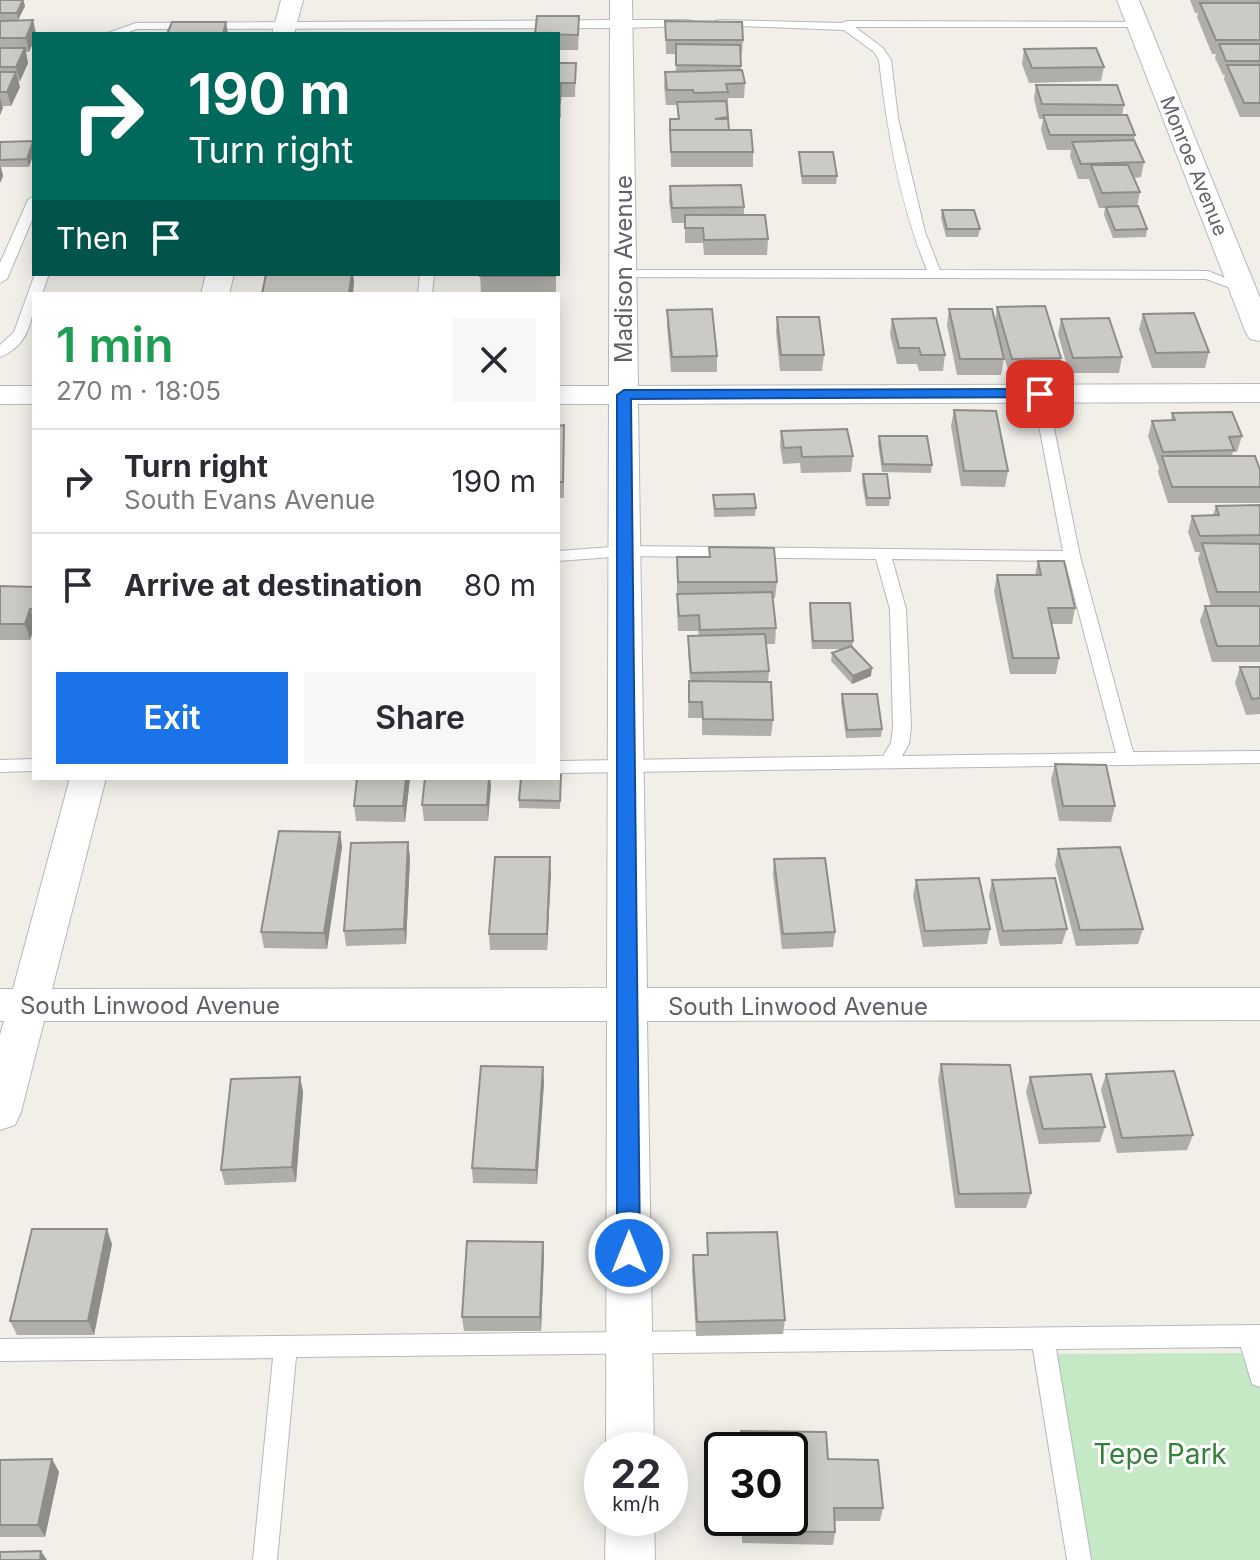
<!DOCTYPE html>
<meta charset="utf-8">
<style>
:root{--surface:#fff;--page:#f7f7f7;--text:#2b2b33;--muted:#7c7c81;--line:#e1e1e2;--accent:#1a73e8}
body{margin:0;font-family:Inter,sans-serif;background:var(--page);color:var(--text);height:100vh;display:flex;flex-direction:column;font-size:30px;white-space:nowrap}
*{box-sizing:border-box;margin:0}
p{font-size:26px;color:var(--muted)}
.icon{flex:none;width:44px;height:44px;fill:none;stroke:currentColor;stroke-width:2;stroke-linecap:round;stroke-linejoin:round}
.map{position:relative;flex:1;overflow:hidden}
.details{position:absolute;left:32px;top:292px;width:528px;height:488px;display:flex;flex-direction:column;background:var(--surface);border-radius:0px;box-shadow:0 4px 20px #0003}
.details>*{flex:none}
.top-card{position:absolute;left:32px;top:32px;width:528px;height:244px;border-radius:0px;box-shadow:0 4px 20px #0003;background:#00695c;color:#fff;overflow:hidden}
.speed{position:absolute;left:584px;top:1432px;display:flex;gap:16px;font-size:40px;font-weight:700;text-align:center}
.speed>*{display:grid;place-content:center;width:104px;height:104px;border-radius:50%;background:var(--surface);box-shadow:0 4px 20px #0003;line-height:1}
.speed small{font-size:20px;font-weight:400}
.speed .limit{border:4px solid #111;border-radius:12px;background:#fff;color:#111}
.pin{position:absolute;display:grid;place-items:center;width:68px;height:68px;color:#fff;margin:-34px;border-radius:16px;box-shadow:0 4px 12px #0006}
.me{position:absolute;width:88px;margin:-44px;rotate:0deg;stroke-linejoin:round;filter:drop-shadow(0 0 6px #0008)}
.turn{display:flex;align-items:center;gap:28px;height:168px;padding:0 24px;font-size:36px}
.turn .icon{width:104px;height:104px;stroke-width:2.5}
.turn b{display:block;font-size:56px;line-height:68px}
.then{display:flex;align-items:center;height:76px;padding:0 24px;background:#0003;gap:16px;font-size:30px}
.round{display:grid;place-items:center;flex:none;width:84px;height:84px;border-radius:0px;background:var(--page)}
.overview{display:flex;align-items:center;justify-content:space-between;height:136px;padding:0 24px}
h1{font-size:48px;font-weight:600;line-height:60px;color:#1e9e55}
.primary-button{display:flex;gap:16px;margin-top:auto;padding:16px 24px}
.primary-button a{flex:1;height:92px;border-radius:0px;background:var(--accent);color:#fff;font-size:32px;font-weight:600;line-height:92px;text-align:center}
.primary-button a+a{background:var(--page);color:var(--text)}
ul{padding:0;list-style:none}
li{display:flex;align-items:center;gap:24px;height:104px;padding:0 24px;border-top:2px solid var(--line)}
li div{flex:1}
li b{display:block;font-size:30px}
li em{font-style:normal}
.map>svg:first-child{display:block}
.green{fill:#c5e8c5}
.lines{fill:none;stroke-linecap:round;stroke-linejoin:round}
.service-casing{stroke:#b5b8bc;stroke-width:2}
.minor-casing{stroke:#b5b8bc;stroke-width:2}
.service{fill:#fff;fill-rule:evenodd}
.minor{fill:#fff;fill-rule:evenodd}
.wall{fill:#afaea9}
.shaded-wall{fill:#8f8d8a}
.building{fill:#cccac5;stroke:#8f8d8a;stroke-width:2}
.route{fill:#1a73e8;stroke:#114b97;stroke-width:2}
.labels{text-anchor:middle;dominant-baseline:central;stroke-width:6;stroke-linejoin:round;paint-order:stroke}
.far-street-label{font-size:20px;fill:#5f6368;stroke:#fff}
.street-label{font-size:24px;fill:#5f6368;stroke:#fff}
.near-park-label{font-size:28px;fill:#348238;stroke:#fff}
</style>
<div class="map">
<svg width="1260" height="1560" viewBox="0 0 1260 1560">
<rect width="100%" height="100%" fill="#f1efe8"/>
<polygon class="green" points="1260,1353 1260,1560 1076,1560 1042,1354"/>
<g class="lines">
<defs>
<g id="service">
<polygon points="621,20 689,20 695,23 689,26 621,28 137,29 123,34 105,34 136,23"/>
<path d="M718 20 842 23 847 21 1141 22 1143 24 1137 27H855L883 48 891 60 898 118 925 232 940 270 1208 271 1249 288 1242 292 1206 279 618 277V271L623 270H927C900 204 887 131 879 60L874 52 844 30 714 25 712 23Z"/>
<polygon points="34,196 34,215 7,279 0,283 0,263 28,200"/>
<path d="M35 274H49L42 294H34C34 320 27 347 0 357V345L14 332Z"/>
<polygon points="420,274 434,274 432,294 418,294"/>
<path d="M1040 390 1047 394 1080 556 1133 752 1260 751V763L558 773V761L883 756 891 743 893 727 890 609 876 559 625 556 558 561V551L625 546 1063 551 1033 394ZM892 559 1065 561 1116 753 902 756 909 744 911 727 906 609Z"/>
<polygon points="34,759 34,771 0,772 0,760"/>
<polygon points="1260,1325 1260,1387 1252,1384 1241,1347 1056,1349 1091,1560 1067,1560 1033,1349 296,1357 277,1560 253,1560 273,1358 0,1361 0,1339"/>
</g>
<g id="minor">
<polygon points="281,0 303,0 294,34 272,34"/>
<polygon points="610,0 632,0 638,386 1260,384 1260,402 638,404 647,988 1260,988 1260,1020 647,1021 654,1450 606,1450 607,1021 44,1021 21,1112 15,1125 0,1130 0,1035 4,1021 0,1021 0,989 13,989 70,778 106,778 52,989 607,988 609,404 558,404 558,386 609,386"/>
<polygon points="1117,0 1139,0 1260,298 1260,341 1250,339 1246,333"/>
<polygon points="206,274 234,274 229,294 201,294"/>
<rect x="0" y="386" width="34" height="18"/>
<polygon points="606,1518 654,1518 655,1560 605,1560"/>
</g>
</defs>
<use href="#service" class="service-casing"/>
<use href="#minor" class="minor-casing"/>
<use href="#service" class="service"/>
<use href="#minor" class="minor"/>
</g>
<g class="wall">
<polygon points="0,0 23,0 25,6 18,20 0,20"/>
<polygon points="1190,0 1260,0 1260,117 1240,117 1224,79 1225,75 1223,75 1215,58 1216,54 1212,54 1197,17 1198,13 1195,13"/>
<polygon points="33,20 36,34 34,34 29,52 26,52 28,63 20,81 18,81 20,87 11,106 2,106 0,115 0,21"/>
<polygon points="665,21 743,40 742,54 740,54 741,70 745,83 744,98 728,98 729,130 753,152 753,167 671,167 670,119 678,119 677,105 666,105 664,86 665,72 676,71 676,54 666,54"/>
<polygon points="579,30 578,50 558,50 558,34"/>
<polygon points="1024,49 1104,67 1101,81 1029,83 1022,64"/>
<polygon points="558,63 576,63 575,97 561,97 561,118 558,118"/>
<polygon points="1036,85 1124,105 1122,115 1135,135 1134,140 1144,162 1141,177 1134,178 1140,192 1137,206 1147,229 1146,237 1113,238 1104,215 1105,208 1099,208 1089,179 1078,179 1070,156 1071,150 1047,150 1041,130 1043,119 1039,119 1034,99"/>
<polygon points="33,141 34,152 29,167 1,167 3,176 0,183 0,142"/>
<polygon points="799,152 837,176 836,184 802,184 799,160"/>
<polygon points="670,186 744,207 744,215 768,239 767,255 704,255 703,243 685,243 685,223 672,223 669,201"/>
<polygon points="942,210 980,229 978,237 946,237 941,218"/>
<polygon points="480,274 556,274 556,292 481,292"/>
<polygon points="997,307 1061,358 1058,373 1009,374 998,335 1004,359 1001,375 957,375 947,325 949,309 995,322"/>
<polygon points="667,310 717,356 717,372 671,372 667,326"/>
<polygon points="1143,314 1209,352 1205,368 1152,368 1139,329"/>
<polygon points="777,317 824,355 822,371 780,371 776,332"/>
<polygon points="892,319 945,355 943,371 919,371 917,364 897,364 890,334"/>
<polygon points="1061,319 1122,357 1119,373 1069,373 1058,334"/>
<polygon points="954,410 1008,471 1005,487 961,486 951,426"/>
<polygon points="1172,413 1242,436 1237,452 1233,452 1232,456 1260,470 1260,503 1168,503 1158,472 1159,468 1148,436 1152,421 1171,420"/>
<polygon points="564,425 564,498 558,498 558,426"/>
<polygon points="781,431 853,456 851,472 801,473 800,463 783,464 780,446"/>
<polygon points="879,436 932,465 931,473 882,472 878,444"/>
<polygon points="863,474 890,498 889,506 866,506 862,482"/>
<polygon points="713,495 756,508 755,516 714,517"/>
<polygon points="1260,505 1260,662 1212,662 1200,621 1205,606 1211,606 1198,559 1200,552 1195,552 1188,532 1192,516 1213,515 1216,506"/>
<polygon points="709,547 777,582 775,598 773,598 776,628 775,644 766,644 769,671 768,682 773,720 771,736 702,735 702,718 688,718 689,681 690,681 688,652 688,636 699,636 698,631 678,631 677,610 677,557 709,557"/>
<polygon points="1038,561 1075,608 1072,624 1052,624 1059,658 1056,674 1010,674 994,591 997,575 1035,575"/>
<polygon points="0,586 34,587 34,628 30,640 0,640"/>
<polygon points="810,603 853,641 852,648 871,676 852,684 831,661 832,653 842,649 812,649 809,611"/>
<polygon points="1240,667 1260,667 1260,714 1246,715 1235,683"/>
<polygon points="842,694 882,729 881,737 846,738 841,702"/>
<polygon points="1055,764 1115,806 1111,822 1059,821 1051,780"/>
<polygon points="561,775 560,809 519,808 519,800"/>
<polygon points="410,778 405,822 356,821 354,806"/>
<polygon points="491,785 488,821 424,821 422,805"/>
<polygon points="340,832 342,847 327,949 264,948 261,932"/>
<polygon points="408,842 410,858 406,944 346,946 344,931"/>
<polygon points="1058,849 1143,929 1138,944 1076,946 1055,865"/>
<polygon points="774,859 835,932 833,947 782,949 773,875"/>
<polygon points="551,873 547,950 490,950 489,934"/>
<polygon points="916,880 990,929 987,944 923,947 913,896"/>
<polygon points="992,880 1067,929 1062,944 1000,946 989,896"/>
<polygon points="941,1064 1031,1193 1026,1208 955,1208 938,1080"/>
<polygon points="1106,1074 1193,1135 1187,1150 1117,1153 1101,1090"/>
<polygon points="300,1077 303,1092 296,1182 225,1185 221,1170"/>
<polygon points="1030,1077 1105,1127 1100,1142 1039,1144 1026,1092"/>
<polygon points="544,1082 537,1184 473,1183 472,1168"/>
<polygon points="707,1233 785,1320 783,1334 696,1336 692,1270 693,1255 707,1255"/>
<polygon points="543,1242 544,1256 541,1331 464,1331 462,1317"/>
<polygon points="112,1244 94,1335 17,1335 10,1321"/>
<polygon points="741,1431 828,1459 883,1508 880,1521 835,1521 835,1532 833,1545 742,1543 742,1518 790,1518 790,1450 740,1450"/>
<polygon points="52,1459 59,1472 45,1537 0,1537 0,1460"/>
</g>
<g class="shaded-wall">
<polygon points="23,0 25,6 18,20 17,13"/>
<polygon points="33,20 36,34 34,34 34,41 29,52 26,38"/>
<polygon points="226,22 228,34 223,34"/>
<polygon points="25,48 28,63 20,81 16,67"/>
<polygon points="16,72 20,87 11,106 7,92"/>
<polygon points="0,97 3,108 0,115"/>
<polygon points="33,141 34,152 29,167 27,159"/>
<polygon points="0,164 3,176 0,183"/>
<polygon points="352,274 353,274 354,282 353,294 349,294"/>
<polygon points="30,609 34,621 34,628 30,640 25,624"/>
<polygon points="872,668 871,676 852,684 853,676"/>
<polygon points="406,778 410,778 405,822 403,806"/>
<polygon points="489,778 490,778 491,785 488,821 487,805"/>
<polygon points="340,832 342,847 327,949 324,933"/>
<polygon points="408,842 410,858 406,944 404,929"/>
<polygon points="550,857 551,873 547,950 547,934"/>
<polygon points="543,1067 544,1082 537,1184 536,1170"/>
<polygon points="300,1077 303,1092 296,1182 292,1167"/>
<polygon points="107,1229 112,1244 94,1335 88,1321"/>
<polygon points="543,1242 544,1256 541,1331 540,1317"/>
<polygon points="52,1459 59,1472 45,1537 38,1525"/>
<polygon points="41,1551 47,1560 40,1560"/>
</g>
<g class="building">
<polygon points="0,0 23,0 17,13 0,13"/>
<polygon points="1200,3 1260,3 1260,40 1216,40"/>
<polygon points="537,16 579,16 578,35 535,34"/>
<polygon points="33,20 26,38 0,38 0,21"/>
<polygon points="665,21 742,22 743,40 666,40"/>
<polygon points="172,22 226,22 223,34 167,34"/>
<polygon points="676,44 740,45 741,66 676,65"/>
<polygon points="1219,44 1260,44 1260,61 1226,61"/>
<polygon points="0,48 25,48 16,67 0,67"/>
<polygon points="1096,48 1104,67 1032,68 1024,49"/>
<polygon points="558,63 576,63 575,83 561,83 560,103 558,103"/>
<polygon points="1227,65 1260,65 1260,103 1244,103"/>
<polygon points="742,70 745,83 726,84 728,92 694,93 693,90 667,90 665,72"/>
<polygon points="0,72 16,72 7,92 0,92"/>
<polygon points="1036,85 1117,85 1124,105 1042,104"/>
<polygon points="726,101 728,117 715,119 728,119 729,130 670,130 670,119 679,119 677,102"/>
<polygon points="1043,115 1127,115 1135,135 1050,135"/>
<polygon points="670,130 751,130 753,152 671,152"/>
<polygon points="1134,140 1144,162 1081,164 1072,142"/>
<polygon points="33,141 27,159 0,160 0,142"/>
<polygon points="799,152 833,152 837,176 802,176"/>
<polygon points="1091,165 1128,165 1140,192 1102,193"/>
<polygon points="741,185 744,207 672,208 670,186"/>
<polygon points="1138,206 1147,229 1115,230 1106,207"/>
<polygon points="942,210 974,210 980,229 947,229"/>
<polygon points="685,215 765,215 768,239 704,240 703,228 685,228"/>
<polygon points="266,274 352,274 349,293 262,294"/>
<rect x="480" y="274" width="75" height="2"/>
<polygon points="1045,306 1061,358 1012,359 997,307"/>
<polygon points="712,309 717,356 672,357 667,310"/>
<polygon points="949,309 992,309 1004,359 960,359"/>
<polygon points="1194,313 1209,352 1156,353 1143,314"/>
<polygon points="777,317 819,317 824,355 781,355"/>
<polygon points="936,318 945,355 921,355 919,348 899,348 892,319"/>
<polygon points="1109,318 1122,357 1073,358 1061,319"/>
<polygon points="954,410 996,411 1008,471 964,471"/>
<polygon points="1232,412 1242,436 1229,437 1234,450 1163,452 1152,421 1175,420 1172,413"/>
<polygon points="564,425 563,482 558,482 558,426"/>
<polygon points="847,429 853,456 802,457 801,447 784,448 781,431"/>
<polygon points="879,436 927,436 932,465 883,464"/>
<polygon points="1162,456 1255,456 1260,470 1260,487 1172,487"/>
<polygon points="863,474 887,474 890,498 867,498"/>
<polygon points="754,494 756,508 715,509 713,495"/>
<polygon points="1260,505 1260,535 1200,536 1192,516 1219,515 1216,506"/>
<polygon points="1202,543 1260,544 1260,592 1217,592"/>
<polygon points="709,547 774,548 777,582 678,582 677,557 710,557"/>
<polygon points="1038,561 1064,561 1075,608 1048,608 1059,658 1013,658 997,575 1041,575"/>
<polygon points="0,586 34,587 34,609 30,609 25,624 0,624"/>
<polygon points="772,592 776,628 700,630 699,615 679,616 677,594"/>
<polygon points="810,603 850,603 853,641 813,641"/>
<polygon points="1205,606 1260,606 1260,646 1217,646"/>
<polygon points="765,634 769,671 691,673 688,636"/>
<polygon points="851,646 872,668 853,676 832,653"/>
<polygon points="1240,667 1260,667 1260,698 1252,699"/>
<polygon points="689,681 771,682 773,720 703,719 702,702 689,702"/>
<polygon points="842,694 877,694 882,729 847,730"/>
<polygon points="1055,764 1106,765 1115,806 1063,806"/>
<polygon points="558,775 561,775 560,801 519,800 521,778 558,778"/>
<polygon points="357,778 406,778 403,806 354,806"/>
<polygon points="425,778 489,778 487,805 422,805"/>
<polygon points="279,831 340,832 324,933 261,932"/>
<polygon points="408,842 404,929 344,931 351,843"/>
<polygon points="1120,847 1143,929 1080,930 1058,849"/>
<polygon points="495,857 550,857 547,934 489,934"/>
<polygon points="825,858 835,932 783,934 774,859"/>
<polygon points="979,878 990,929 925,931 916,880"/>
<polygon points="1055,878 1067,929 1003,931 992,880"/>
<polygon points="941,1064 1010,1065 1031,1193 959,1194"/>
<polygon points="481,1066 543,1067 536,1170 472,1168"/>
<polygon points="1174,1071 1193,1135 1122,1138 1106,1074"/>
<polygon points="1091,1074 1105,1127 1043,1129 1030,1077"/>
<polygon points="300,1077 292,1167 221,1170 231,1079"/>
<polygon points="32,1229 107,1229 88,1321 10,1321"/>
<polygon points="777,1232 785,1320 697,1322 693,1255 708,1255 707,1233"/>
<polygon points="467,1241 543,1242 540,1317 462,1317"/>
<polygon points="741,1431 826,1432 828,1459 878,1460 883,1508 834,1508 835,1532 743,1531 743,1518 790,1518 790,1450 742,1450"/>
<polygon points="52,1459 38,1525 0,1525 0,1460"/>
<polygon points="41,1551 40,1560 0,1560 0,1552"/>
</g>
<polygon class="route" points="1040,389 1045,391 1045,397 631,399 640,1253 637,1260 629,1263 621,1260 617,1253 617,395 624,390"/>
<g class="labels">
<g class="far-street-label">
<text transform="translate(1194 166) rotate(68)">Monroe Avenue</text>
</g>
<g class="street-label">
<text transform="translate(623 269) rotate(-90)">Madison Avenue</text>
<text x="150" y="1005">South Linwood Avenue</text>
<text x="798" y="1006">South Linwood Avenue</text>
</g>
<g class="near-park-label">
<text x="1160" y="1454">Tepe Park</text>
</g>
</g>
</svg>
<div class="speed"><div>22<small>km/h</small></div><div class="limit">30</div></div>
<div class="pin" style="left:1040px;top:394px;background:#d93025"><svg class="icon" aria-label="arrive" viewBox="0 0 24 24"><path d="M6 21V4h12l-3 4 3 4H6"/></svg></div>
<svg class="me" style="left:629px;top:1253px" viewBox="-20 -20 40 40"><circle r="17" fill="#1a73e8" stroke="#fff" stroke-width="3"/><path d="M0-11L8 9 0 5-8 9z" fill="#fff"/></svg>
<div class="top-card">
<div class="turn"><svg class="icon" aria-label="right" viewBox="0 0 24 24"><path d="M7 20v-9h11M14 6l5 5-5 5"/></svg><div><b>190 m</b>Turn right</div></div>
<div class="then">Then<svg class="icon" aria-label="arrive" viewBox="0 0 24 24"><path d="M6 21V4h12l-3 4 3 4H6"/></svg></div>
</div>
<section class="details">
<div class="overview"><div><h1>1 min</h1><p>270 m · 18:05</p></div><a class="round"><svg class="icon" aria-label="close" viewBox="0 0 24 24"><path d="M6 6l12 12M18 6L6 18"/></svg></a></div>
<ul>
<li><svg class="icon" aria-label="right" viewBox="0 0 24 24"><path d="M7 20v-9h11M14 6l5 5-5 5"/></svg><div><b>Turn right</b><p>South Evans Avenue</p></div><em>190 m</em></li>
<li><svg class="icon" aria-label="arrive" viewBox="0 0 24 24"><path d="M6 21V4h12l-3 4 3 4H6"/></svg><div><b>Arrive at destination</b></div><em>80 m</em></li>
</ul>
<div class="primary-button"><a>Exit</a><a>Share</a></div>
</section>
</div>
